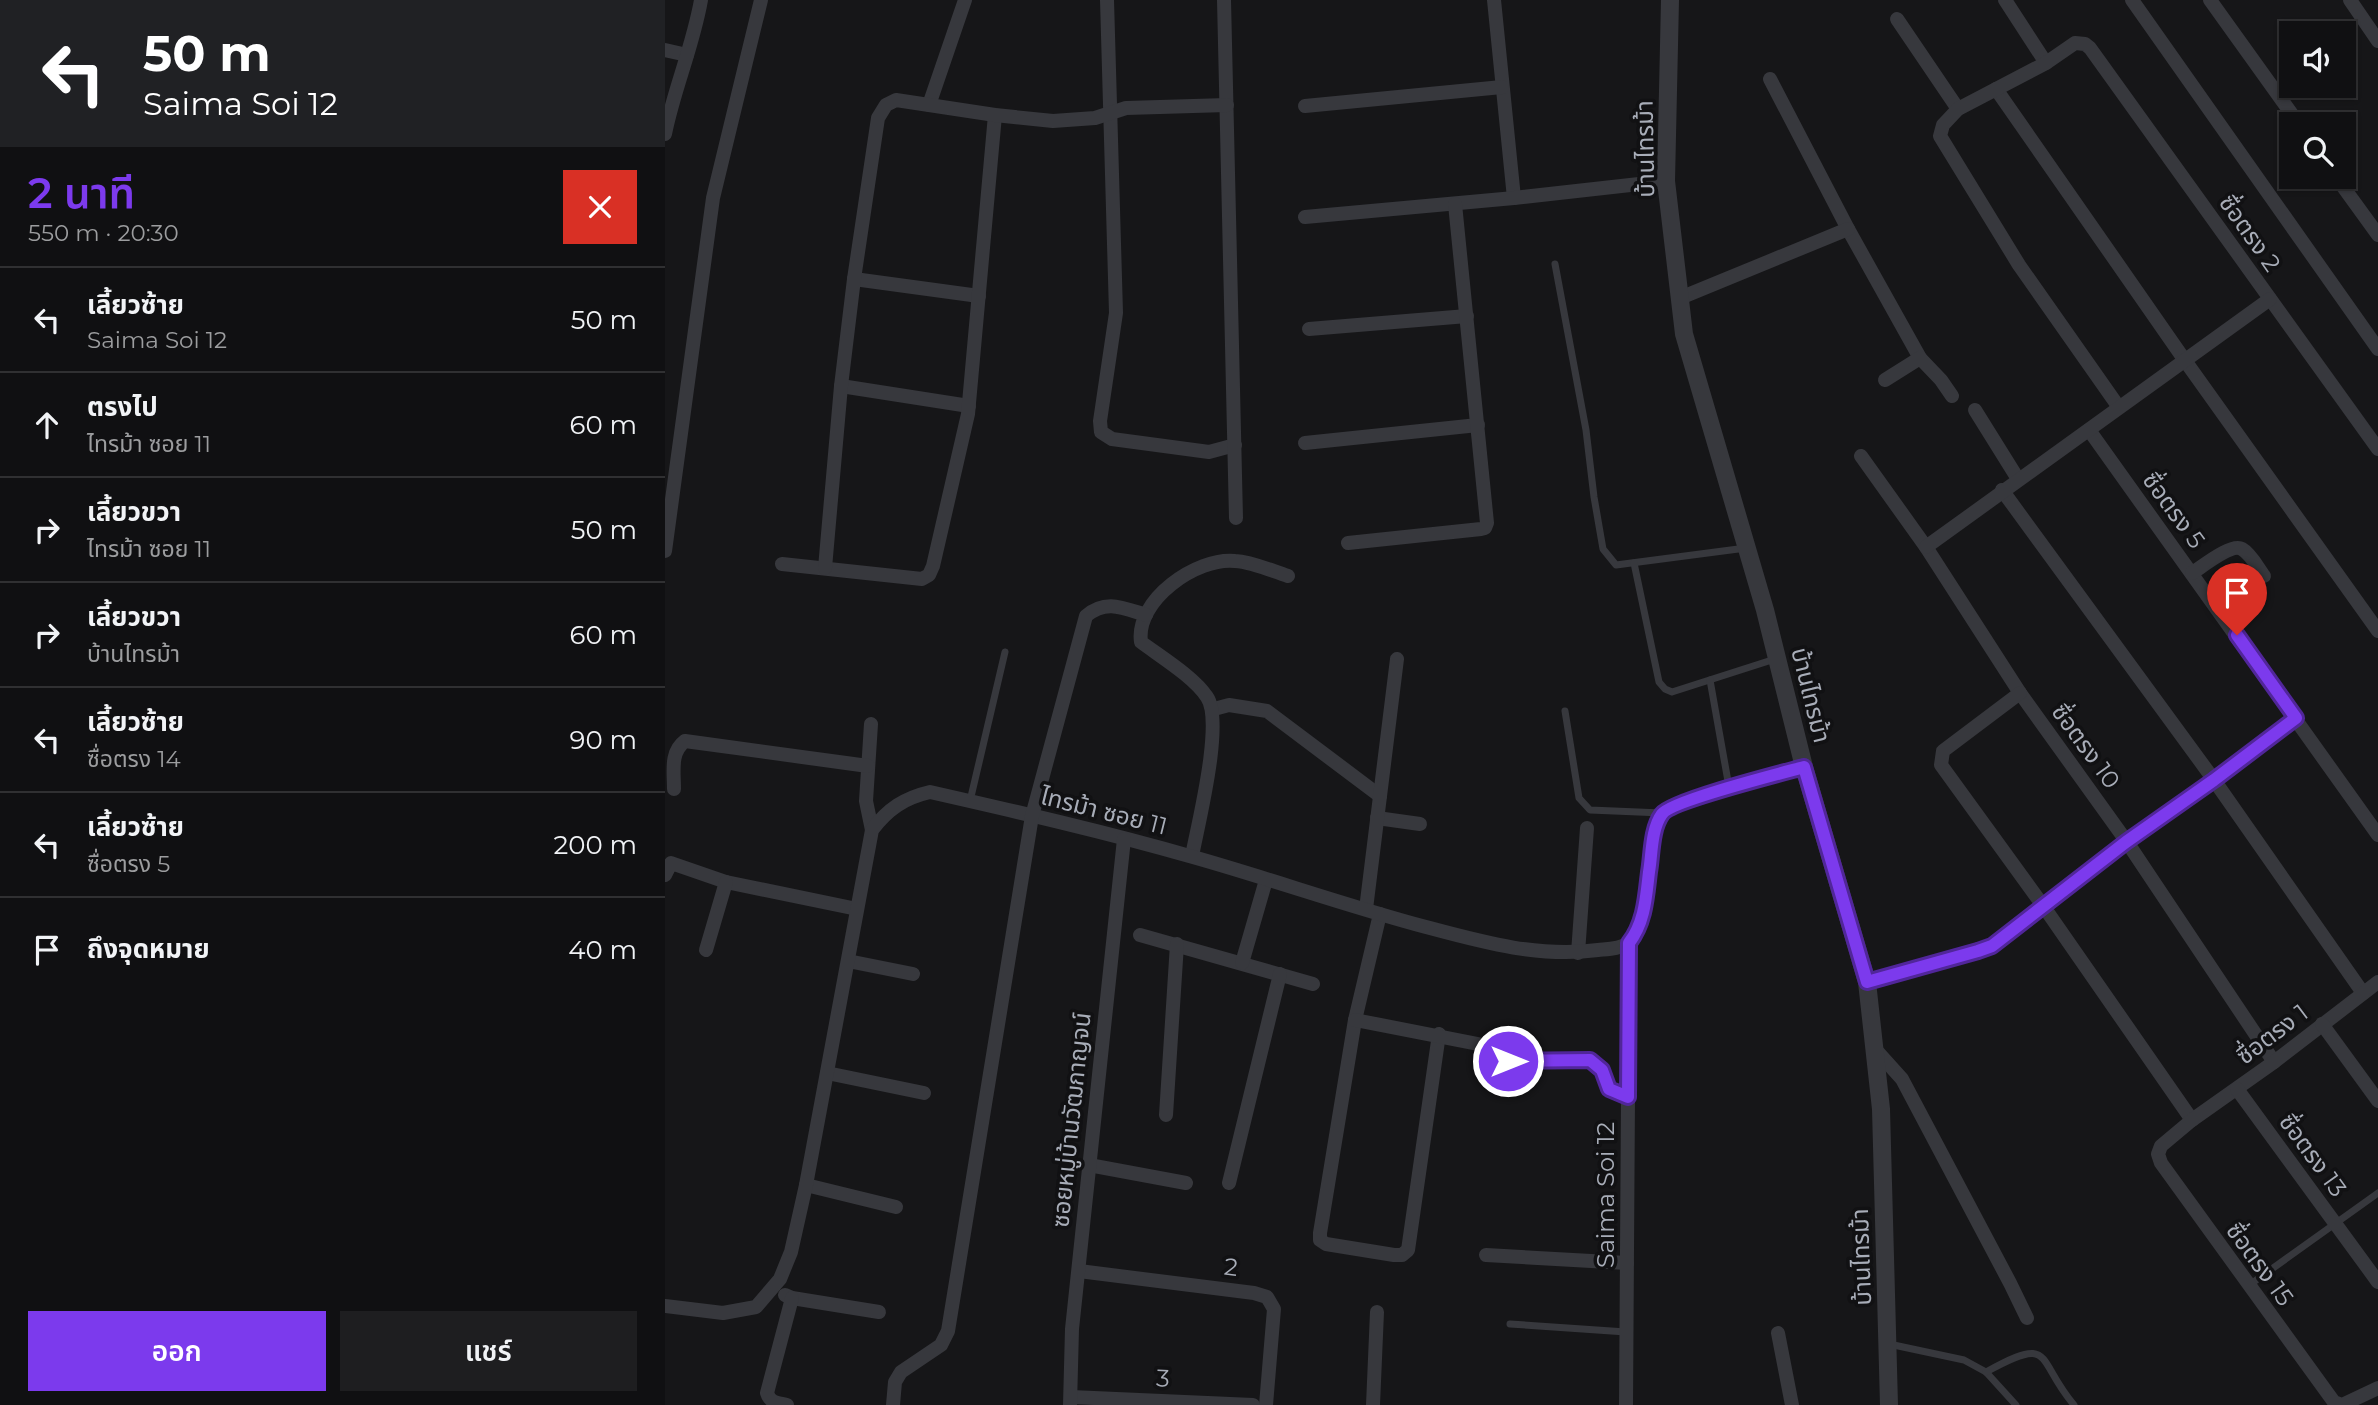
<!DOCTYPE html>
<html lang="th">
<meta charset="utf-8">
<style>
:root{--surface:#101012;--page:#1e1e20;--text:#f1f3f6;--muted:#9c9d9f;--line:#303032;--accent:#7c3aed}
body{margin:0;font-family:Montserrat,"Noto Sans Thai",sans-serif;background:var(--page);color:var(--text);height:100vh;display:flex;flex-direction:column;font-size:26px;white-space:nowrap}
*{box-sizing:border-box;margin:0}
p{font-size:23px;color:var(--muted)}
.icon{flex:none;width:38px;height:38px;fill:none;stroke:currentColor;stroke-width:2;stroke-linecap:round;stroke-linejoin:round}
.map{position:relative;flex:1;overflow:hidden}
.details{display:flex;flex-direction:column;background:var(--surface);width:665px}
.details>*{flex:none}
.top-card{background:#202124;color:#fff;overflow:hidden}
.tools{position:absolute;left:1614px;top:21px;display:grid;gap:14px}
.tools a{display:grid;place-items:center;width:77px;height:77px;border-radius:0px;background:var(--surface);box-shadow:0 2px 5px #0004,0 0 0 2px var(--line);font-size:35px}
.pin{position:absolute;display:grid;place-items:center;width:60px;height:60px;color:#fff;margin:-72px -30px;border-radius:50% 50% 50% 0;rotate:-45deg;box-shadow:0 0 7px #0007}
.pin .icon{rotate:45deg}
.me{position:absolute;width:77px;margin:-38px;rotate:90deg;stroke-linejoin:round;filter:drop-shadow(0 0 5px #0008)}
.turn{display:flex;align-items:center;gap:24px;height:147px;padding:0 28px;font-size:32px}
.turn .icon{width:91px;height:91px;stroke-width:2.5}
.turn b{display:block;font-size:49px;line-height:60px}
.round{display:grid;place-items:center;flex:none;width:74px;height:74px;border-radius:0px;background:var(--page)}
.overview{display:flex;align-items:center;justify-content:space-between;height:119px;padding:0 28px}
h1{font-size:42px;font-weight:600;line-height:52px;color:var(--accent)}
.button{display:flex;gap:14px;margin-top:auto;padding:14px 28px}
.button a{flex:1;height:80px;border-radius:0px;background:var(--accent);color:#fff;font-size:28px;font-weight:600;line-height:80px;text-align:center}
.button a+a{background:var(--page);color:var(--text)}
ul{padding:0;list-style:none}
li{display:flex;align-items:center;gap:21px;height:105px;padding:0 28px;border-top:2px solid var(--line)}
li div{flex:1}
li b{display:block;font-size:26px}
li em{font-style:normal}
main{display:flex;flex:1;min-height:0}
.map>svg:first-child{display:block}
.lines{fill:none;stroke-linecap:round;stroke-linejoin:round}
.service{stroke:#37383d;stroke-width:7}
.minor{stroke:#37383d;stroke-width:14}
.tertiary{stroke:#37383d;stroke-width:18}
.route-casing{stroke:#51269a;stroke-width:18}
.route{stroke:#7c3aed;stroke-width:12}
.labels{text-anchor:middle;dominant-baseline:central;stroke-width:7;stroke-linejoin:round;paint-order:stroke}
.street-label{font-size:24px;fill:#a8adb8;stroke:#111113}
</style>
<main>
<section class="details">
<div class="top-card">
<div class="turn"><svg class="icon" aria-label="left" viewBox="0 0 24 24"><path d="M17 20v-9H6M10 6l-5 5 5 5"/></svg><div><b>50 m</b>Saima Soi 12</div></div>
</div>
<div class="overview"><div><h1>2 นาที</h1><p>550 m · 20:30</p></div><a class="round" style="background:#d93025;color:#fff"><svg class="icon" aria-label="close" viewBox="0 0 24 24"><path d="M6 6l12 12M18 6L6 18"/></svg></a></div>
<ul>
<li><svg class="icon" aria-label="left" viewBox="0 0 24 24"><path d="M17 20v-9H6M10 6l-5 5 5 5"/></svg><div><b>เลี้ยวซ้าย</b><p>Saima Soi 12</p></div><em>50 m</em></li>
<li><svg class="icon" aria-label="ahead" viewBox="0 0 24 24"><path d="M12 20V5M6 11l6-6 6 6"/></svg><div><b>ตรงไป</b><p>ไทรม้า ซอย 11</p></div><em>60 m</em></li>
<li><svg class="icon" aria-label="right" viewBox="0 0 24 24"><path d="M7 20v-9h11M14 6l5 5-5 5"/></svg><div><b>เลี้ยวขวา</b><p>ไทรม้า ซอย 11</p></div><em>50 m</em></li>
<li><svg class="icon" aria-label="right" viewBox="0 0 24 24"><path d="M7 20v-9h11M14 6l5 5-5 5"/></svg><div><b>เลี้ยวขวา</b><p>บ้านไทรม้า</p></div><em>60 m</em></li>
<li><svg class="icon" aria-label="left" viewBox="0 0 24 24"><path d="M17 20v-9H6M10 6l-5 5 5 5"/></svg><div><b>เลี้ยวซ้าย</b><p>ซื่อตรง 14</p></div><em>90 m</em></li>
<li><svg class="icon" aria-label="left" viewBox="0 0 24 24"><path d="M17 20v-9H6M10 6l-5 5 5 5"/></svg><div><b>เลี้ยวซ้าย</b><p>ซื่อตรง 5</p></div><em>200 m</em></li>
<li><svg class="icon" aria-label="arrive" viewBox="0 0 24 24"><path d="M6 21V4h12l-3 4 3 4H6"/></svg><div><b>ถึงจุดหมาย</b></div><em>40 m</em></li>
</ul>
<div class="button"><a>ออก</a><a>แชร์</a></div>
</section>
<div class="map">
<svg width="1713" height="1405" viewBox="0 0 1713 1405">
<rect width="100%" height="100%" fill="#161618"/>
<g class="lines">
<g class="service">
<polyline points="890,264 921,430 929,497 938,549 951,565 1081,548"/>
<polyline points="969,563 994,682 1000,689 1007,692 1110,659"/>
<polyline points="1045,680 1064,787"/>
<polyline points="900,711 914,798 925,810 997,813"/>
<polyline points="305,801 340,652"/>
<polyline points="843,1061 925,1061 937,1070 944,1089 963,1097"/>
<polyline points="1583,1286 1713,1193"/>
<polyline points="845,1324 961,1332"/>
<polyline points="1224,1344 1299,1360 1321,1372 1351,1405"/>
<path d="M1321 1372C1390 1334 1370 1359 1409 1405"/>
</g>
<g class="minor">
<polyline points="442,0 451,313 435,421 436,432 447,439 544,452 570,445"/>
<polyline points="559,0 571,518"/>
<polyline points="829,0 849,198"/>
<polyline points="1340,0 1381,63"/>
<polyline points="1467,0 1713,349"/>
<polyline points="1545,0 1634,124"/>
<polyline points="1685,0 1713,41"/>
<polyline points="1232,19 1293,109"/>
<polyline points="0,50 22,55"/>
<polyline points="1105,79 1183,229 1255,358"/>
<polyline points="1331,89 1521,362 1713,631"/>
<polyline points="264,105 300,0"/>
<polyline points="640,106 837,87"/>
<path d="M0 134C9 89 28 46 36 0"/>
<polyline points="1671,177 1713,235"/>
<polyline points="640,217 849,198 1001,181"/>
<polyline points="189,279 314,296"/>
<polyline points="1015,298 1183,229"/>
<polyline points="644,329 802,316"/>
<polyline points="1220,380 1255,358 1276,380 1287,396"/>
<polyline points="176,386 304,406"/>
<polyline points="1453,406 1354,265 1275,136 1278,125 1293,109 1381,63 1410,43 1420,44 1425,48 1713,449"/>
<polyline points="1310,410 1353,479"/>
<polyline points="1424,430 1713,835"/>
<polyline points="640,443 813,425"/>
<polyline points="1196,456 1261,547 1355,693 1462,842 1609,1062"/>
<polyline points="1337,490 1549,780 1698,993"/>
<polyline points="683,543 816,529 820,528 822,523 790,204"/>
<polyline points="1261,547 1605,299"/>
<polyline points="0,551 48,198 96,0"/>
<polyline points="117,564 257,579 264,575 268,566 303,414 330,115"/>
<polyline points="160,568 176,386 189,279 213,118 221,105 231,100 330,115 388,121 430,118 461,108 562,105"/>
<path d="M1527 573C1537 567 1566 543 1577 549 1586 554 1593 568 1599 576"/>
<polyline points="1355,693 1278,751 1276,765 1379,907 1527,1120"/>
<polyline points="549,709 564,705 602,711 715,796"/>
<polyline points="206,724 201,801 207,830"/>
<path d="M9 789C9 771 5 752 20 741L203 766"/>
<polyline points="712,818 755,824"/>
<path d="M527 856C533 824 559 722 542 697 529 677 496 657 476 642 470 600 532 557 570 561 588 562 607 571 623 576"/>
<polyline points="0,875 6,863 61,882 192,909"/>
<polyline points="701,909 732,659"/>
<polyline points="715,914 690,1020 655,1233 655,1240 661,1244 729,1255 737,1255 743,1250 774,1034"/>
<polyline points="475,935 648,984"/>
<polyline points="41,950 61,882"/>
<polyline points="913,953 922,828"/>
<polyline points="183,961 248,974"/>
<polyline points="577,963 601,880"/>
<polyline points="1202,982 1313,951 1327,946 1462,842 1549,780 1631,718"/>
<polyline points="1713,982 1609,1062 1527,1120 1496,1146 1493,1154 1496,1163 1669,1402 1677,1405 1713,1388"/>
<polyline points="690,1020 818,1045"/>
<polyline points="1657,1024 1713,1101"/>
<polyline points="1210,1049 1237,1079 1345,1283 1362,1318"/>
<polyline points="162,1073 259,1093"/>
<polyline points="1572,1089 1713,1282"/>
<polyline points="501,1115 512,944"/>
<polyline points="424,1165 521,1183"/>
<polyline points="564,1183 615,974"/>
<polyline points="141,1185 231,1207"/>
<polyline points="821,1255 962,1263"/>
<polyline points="414,1271 589,1293 602,1297 609,1309 601,1405"/>
<polyline points="120,1295 127,1298 214,1312"/>
<path d="M0 1306 58 1313 91 1307 115 1279 126 1252 141 1185 207 830C223 809 239 798 265 792 353 812 441 832 528 857 606 879 682 906 761 927 817 942 874 958 933 950 942 949 955 949 963 943 991 923 978 833 998 812 1005 805 1019 803 1027 800 1064 787 1101 777 1139 767"/>
<polyline points="1113,1333 1127,1405"/>
<polyline points="406,1397 588,1405"/>
<path d="M122 1405C113 1403 105 1403 102 1393L127 1298"/>
<path d="M228 1405 230 1382 236 1372 276 1345 283 1331 367 816 421 616C441 599 458 608 481 615"/>
<polyline points="405,1405 407,1329 459,839"/>
<polyline points="708,1405 712,1312"/>
<polyline points="961,1405 964,943"/>
</g>
<polyline class="tertiary" points="1005,0 1001,181 1019,334 1100,610 1139,767 1202,982 1216,1109 1224,1405"/>
</g>
<g class="lines">
<defs>
<path id="route" d="M843 1061 925 1060 937 1070 944 1089 963 1097 964 943C980 922 981 897 984 872 987 855 986 829 997 814 1006 801 1117 773 1139 767L1202 982 1313 951 1327 946 1461 842 1549 780 1631 718 1572 635"/>
</defs>
<use href="#route" class="route-casing"/>
<use href="#route" class="route"/>
</g>
<g class="labels">
<g class="street-label">
<text transform="translate(980 149) rotate(-91)">บ้านไทรม้า</text>
<text transform="translate(1585 233) rotate(55)">ซื่อตรง 2</text>
<text transform="translate(1509 510) rotate(54)">ซื่อตรง 5</text>
<text transform="translate(1146 695) rotate(76)">บ้านไทรม้า</text>
<text transform="translate(1421 746) rotate(54)">ซื่อตรง 10</text>
<text transform="translate(439 811) rotate(14)">ไทรม้า ซอย 11</text>
<text transform="translate(1607 1034) rotate(-37)">ซื่อตรง 1</text>
<text transform="translate(406 1120) rotate(-84)">ซอยหมู่บ้านวัฒกาญจน์</text>
<text transform="translate(1648 1155) rotate(54)">ซื่อตรง 13</text>
<text transform="translate(940 1195) rotate(-90)">Saima Soi 12</text>
<text transform="translate(1196 1257) rotate(-92)">บ้านไทรม้า</text>
<text transform="translate(1595 1264) rotate(54)">ซื่อตรง 15</text>
<text transform="translate(566 1267) rotate(7)">2</text>
<text transform="translate(498 1378) rotate(3)">3</text>
</g>
</g>
</svg>
<div class="tools">
<a><svg class="icon" aria-label="sound" viewBox="0 0 24 24"><path d="M4 9h4l5-4v14l-5-4H4zM17 9q2 3 0 6"/></svg></a>
<a><svg class="icon" aria-label="search" viewBox="0 0 24 24"><circle cx="10" cy="10" r="6"/><path d="M15 15l6 6"/></svg></a>
</div>
<div class="pin" style="left:1572px;top:635px;background:#d93025"><svg class="icon" aria-label="arrive" viewBox="0 0 24 24"><path d="M6 21V4h12l-3 4 3 4H6"/></svg></div>
<svg class="me" style="left:843px;top:1061px" viewBox="-20 -20 40 40"><circle r="17" fill="#7c3aed" stroke="#fff" stroke-width="3"/><path d="M0-11L8 9 0 5-8 9z" fill="#fff"/></svg>
</div>
</main>
